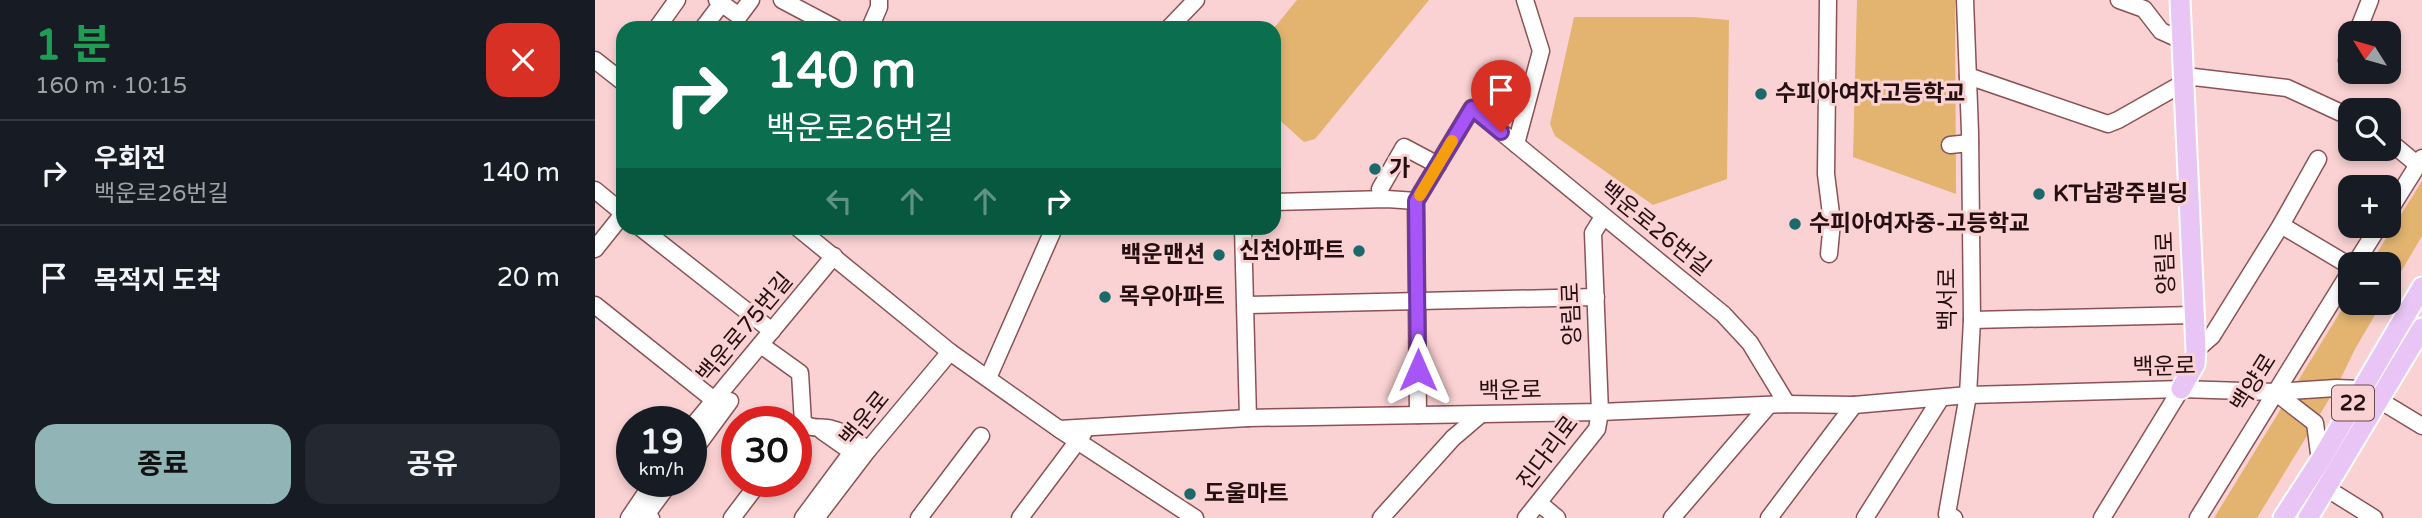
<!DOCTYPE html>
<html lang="ko">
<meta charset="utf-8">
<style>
:root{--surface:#171b24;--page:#242831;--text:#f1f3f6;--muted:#9ea1a6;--line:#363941;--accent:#91b5b7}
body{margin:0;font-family:"Varela Round","Noto Sans KR",sans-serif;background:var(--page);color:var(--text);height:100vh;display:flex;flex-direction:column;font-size:26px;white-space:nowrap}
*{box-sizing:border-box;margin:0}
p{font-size:23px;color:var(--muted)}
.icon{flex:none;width:38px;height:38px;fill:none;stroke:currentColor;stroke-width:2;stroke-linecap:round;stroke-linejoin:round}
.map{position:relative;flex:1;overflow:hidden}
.details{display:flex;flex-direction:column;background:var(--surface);width:595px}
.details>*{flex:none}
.top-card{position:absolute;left:21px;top:21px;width:665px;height:214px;border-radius:21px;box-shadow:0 4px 10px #0003;background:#0b6e4f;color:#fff;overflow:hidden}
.needle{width:46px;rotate:307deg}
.controls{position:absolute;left:1743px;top:21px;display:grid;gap:14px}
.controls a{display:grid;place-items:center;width:63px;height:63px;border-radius:14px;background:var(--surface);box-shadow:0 4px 10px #0003;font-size:35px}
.speed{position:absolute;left:21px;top:406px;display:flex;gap:14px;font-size:35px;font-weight:700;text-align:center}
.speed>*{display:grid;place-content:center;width:91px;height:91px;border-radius:50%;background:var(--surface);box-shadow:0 4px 10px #0003;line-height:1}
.speed small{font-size:18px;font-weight:400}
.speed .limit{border:10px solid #d22;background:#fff;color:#111}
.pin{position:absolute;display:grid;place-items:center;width:60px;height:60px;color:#fff;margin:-72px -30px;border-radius:50% 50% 50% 0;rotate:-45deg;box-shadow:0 0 7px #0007}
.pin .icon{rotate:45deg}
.me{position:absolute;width:77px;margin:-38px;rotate:0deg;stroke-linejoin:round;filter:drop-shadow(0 0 5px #0008)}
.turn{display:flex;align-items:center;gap:24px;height:147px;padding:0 35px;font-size:32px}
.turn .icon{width:91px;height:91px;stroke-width:2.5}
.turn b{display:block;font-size:49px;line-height:60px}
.lanes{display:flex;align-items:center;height:66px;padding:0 35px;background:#0003;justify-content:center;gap:35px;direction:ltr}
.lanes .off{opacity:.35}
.round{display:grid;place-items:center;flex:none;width:74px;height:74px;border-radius:21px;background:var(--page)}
.headline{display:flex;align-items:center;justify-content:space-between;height:119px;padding:0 35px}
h1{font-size:42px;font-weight:700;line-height:52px;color:#1e9e55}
.button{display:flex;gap:14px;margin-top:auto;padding:14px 35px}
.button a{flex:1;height:80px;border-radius:21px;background:var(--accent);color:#111;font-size:28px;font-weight:700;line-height:80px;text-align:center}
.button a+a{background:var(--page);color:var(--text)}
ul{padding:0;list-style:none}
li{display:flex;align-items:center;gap:21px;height:105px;padding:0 35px;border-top:2px solid var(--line)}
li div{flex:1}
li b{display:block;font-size:26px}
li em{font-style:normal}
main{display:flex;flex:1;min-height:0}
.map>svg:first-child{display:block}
.green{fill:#e2b470}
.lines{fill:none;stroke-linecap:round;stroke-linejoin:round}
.minor-casing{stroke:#8a5255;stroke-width:19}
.major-casing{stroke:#fff;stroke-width:23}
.minor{stroke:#fff;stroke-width:16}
.major{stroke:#e8c5f4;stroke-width:19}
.route-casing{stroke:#6d37a1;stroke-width:18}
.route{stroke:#a855f7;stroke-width:12}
.slow{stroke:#f59e0b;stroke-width:12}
.poi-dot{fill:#1b696a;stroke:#fad2d3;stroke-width:2.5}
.labels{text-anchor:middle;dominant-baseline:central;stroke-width:6;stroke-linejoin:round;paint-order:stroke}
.shield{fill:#fad2d3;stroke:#654a4a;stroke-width:2}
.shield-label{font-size:21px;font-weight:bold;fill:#250f10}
.poi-label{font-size:23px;font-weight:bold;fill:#250f10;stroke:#fad2d3;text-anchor:start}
.street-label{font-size:23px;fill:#250f10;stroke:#fad2d3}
</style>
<main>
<section class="details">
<div class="headline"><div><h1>1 분</h1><p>160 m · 10:15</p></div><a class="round" style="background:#d93025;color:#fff"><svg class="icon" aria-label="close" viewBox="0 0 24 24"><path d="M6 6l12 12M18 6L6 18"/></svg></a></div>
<ul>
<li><svg class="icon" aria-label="right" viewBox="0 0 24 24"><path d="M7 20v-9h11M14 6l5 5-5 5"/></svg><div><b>우회전</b><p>백운로26번길</p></div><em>140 m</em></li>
<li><svg class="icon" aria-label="arrive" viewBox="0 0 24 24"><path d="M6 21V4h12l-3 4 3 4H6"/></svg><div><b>목적지 도착</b></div><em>20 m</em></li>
</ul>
<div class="button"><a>종료</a><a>공유</a></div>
</section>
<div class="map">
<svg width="1827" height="518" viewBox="0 0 1827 518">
<rect width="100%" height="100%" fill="#fad2d3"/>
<g class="green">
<polygon points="702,0 834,0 720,139 709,142 679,115 679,28"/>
<polygon points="1262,0 1360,0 1361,194 1258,157"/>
<polygon points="979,17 1098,17 1134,20 1132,179 1058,205 960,136 955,124"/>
<polygon points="1827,181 1827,236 1794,292 1794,264 1775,264"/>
<polygon points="1755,296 1755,303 1787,303 1760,349 1741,388 1662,518 1619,518"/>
</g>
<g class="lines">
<defs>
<g id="minor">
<polyline points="122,0 144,16 156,0"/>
<polyline points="187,0 240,28"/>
<polyline points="1233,0 1231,174 1237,222 1234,254"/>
<polyline points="1524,0 1549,9 1566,31 1586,40"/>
<polyline points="62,28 82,0"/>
<polyline points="108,28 127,3"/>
<polyline points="275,28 284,7 284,0"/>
<polyline points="574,28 601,0"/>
<polyline points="1762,33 1775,0"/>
<polyline points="0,60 28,82"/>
<polyline points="1752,60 1755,51"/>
<polyline points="1373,76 1513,124 1523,120 1599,77 1692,88 1755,117"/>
<polyline points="1794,141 1823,165"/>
<polyline points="921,144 946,51 930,0"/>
<polyline points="1355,145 1375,143"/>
<polyline points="785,189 809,147 843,165"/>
<polyline points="0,190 28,213"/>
<polyline points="679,202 792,199 821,201"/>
<polyline points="1794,211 1827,158"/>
<polyline points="1686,225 1755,266"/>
<polyline points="46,228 177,331"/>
<polyline points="203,228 355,352 464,429 653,418 1005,412 1192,404 1259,405 1373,395 1586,389 1680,392 1741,388 1766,389 1827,426"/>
<polyline points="648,228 653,418"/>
<polyline points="0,249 28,214"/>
<polyline points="1760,264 1784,226"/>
<polyline points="0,305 119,400"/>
<polyline points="652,305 1001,297"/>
<polyline points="1377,320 1598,315"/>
<path d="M166 345 205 373 208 423C217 430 226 426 237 429 251 432 262 442 273 450"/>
<polyline points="1601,350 1617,336 1686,225 1723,159"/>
<polyline points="393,378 459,228"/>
<polyline points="1680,392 1720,423 1725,461"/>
<polyline points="823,415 821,201 877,108 1128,314 1155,343 1192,404"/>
<polyline points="96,428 239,256"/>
<polyline points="464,429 600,518"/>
<polyline points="96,454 135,401"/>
<polyline points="1731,488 1779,518"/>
<polyline points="944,503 962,518"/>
<polyline points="34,518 59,481"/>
<polyline points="56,518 51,515 76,481"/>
<polyline points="137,518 165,481"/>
<polyline points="208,518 257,452 227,431"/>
<polyline points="221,518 273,450 355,352"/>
<polyline points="324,518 386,436"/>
<polyline points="425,518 488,434"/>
<polyline points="786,518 858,438 885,415"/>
<polyline points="931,518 1002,429 1005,412 998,233 1008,217"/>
<polyline points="1077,518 1173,406"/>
<polyline points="1174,518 1259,405"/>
<polyline points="1270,518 1346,398"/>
<polyline points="1359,518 1352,514 1373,395 1377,320 1375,132 1370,0"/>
<polyline points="1507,518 1586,389"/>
<polyline points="1603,518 1755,272"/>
</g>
<g id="major">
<polyline points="1585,0 1601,350 1600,364 1586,389"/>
<polyline points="1688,518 1725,461 1827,287"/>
<polyline points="1713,518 1827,328"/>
</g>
</defs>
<use href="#minor" class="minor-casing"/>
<use href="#major" class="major-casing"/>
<use href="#minor" class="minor"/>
<use href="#major" class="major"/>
</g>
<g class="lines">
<defs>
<polyline id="route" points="823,370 821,201 877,108 906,132"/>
</defs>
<use href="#route" class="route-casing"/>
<use href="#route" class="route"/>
<polyline class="slow" points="825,195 857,141"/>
</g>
<g class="poi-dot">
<circle cx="1166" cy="94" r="7"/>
<circle cx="780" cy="169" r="7"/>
<circle cx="1444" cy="194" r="7"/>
<circle cx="1200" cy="224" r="7"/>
<circle cx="764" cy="251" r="7"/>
<circle cx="624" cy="255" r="7"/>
<circle cx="510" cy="297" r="7"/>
<circle cx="595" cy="494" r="7"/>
</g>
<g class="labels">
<rect class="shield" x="1737" y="385.5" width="42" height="35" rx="5"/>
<g class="shield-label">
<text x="1758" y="403">22</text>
</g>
<g class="poi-label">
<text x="1180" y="94">수피아여자고등학교</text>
<text x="794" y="169">가</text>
<text x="1458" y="194">KT남광주빌딩</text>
<text x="1214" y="224">수피아여자중-고등학교</text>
<text x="750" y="251" text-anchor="end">신천아파트</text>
<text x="610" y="255" text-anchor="end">백운맨션</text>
<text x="524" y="297">목우아파트</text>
<text x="609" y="494">도울마트</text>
</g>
<g class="street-label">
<text transform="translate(1060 229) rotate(39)">백운로26번길</text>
<text transform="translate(1571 263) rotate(-92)">양림로</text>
<text transform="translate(1353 299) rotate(-90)">백서로</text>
<text transform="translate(977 314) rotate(-92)">양림로</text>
<text transform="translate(150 328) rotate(-50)">백운로75번길</text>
<text transform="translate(1569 367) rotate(-1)">백운로</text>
<text transform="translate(1659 383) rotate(-58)">백양로</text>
<text transform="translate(915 391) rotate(-1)">백운로</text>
<text transform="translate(270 419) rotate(-51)">백운로</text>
<text transform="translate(953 453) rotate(-53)">진다리로</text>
</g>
</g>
</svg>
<div class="controls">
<a><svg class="needle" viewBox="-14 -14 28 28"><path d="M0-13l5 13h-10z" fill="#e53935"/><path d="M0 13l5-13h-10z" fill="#9ea1a6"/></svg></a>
<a><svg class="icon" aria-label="search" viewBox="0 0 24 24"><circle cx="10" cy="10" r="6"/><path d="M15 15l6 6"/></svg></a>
<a>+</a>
<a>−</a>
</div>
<div class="speed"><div>19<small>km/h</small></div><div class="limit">30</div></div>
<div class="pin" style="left:906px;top:132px;background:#d93025"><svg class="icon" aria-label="arrive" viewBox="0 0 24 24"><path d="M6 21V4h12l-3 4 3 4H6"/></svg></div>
<svg class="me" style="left:823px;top:370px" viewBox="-20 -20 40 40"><path d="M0-17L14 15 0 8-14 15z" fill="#a855f7" stroke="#fff" stroke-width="4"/></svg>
<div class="top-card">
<div class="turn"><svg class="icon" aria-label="right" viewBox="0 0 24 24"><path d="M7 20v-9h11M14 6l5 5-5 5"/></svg><div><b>140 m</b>백운로26번길</div></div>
<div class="lanes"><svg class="icon off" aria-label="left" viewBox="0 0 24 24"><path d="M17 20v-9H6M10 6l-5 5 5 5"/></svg><svg class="icon off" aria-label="ahead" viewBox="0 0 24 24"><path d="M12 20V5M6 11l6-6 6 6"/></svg><svg class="icon off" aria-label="ahead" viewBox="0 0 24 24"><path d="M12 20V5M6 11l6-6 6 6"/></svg><svg class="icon" aria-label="right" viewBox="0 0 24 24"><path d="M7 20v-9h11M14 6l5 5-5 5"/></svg></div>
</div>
</div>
</main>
